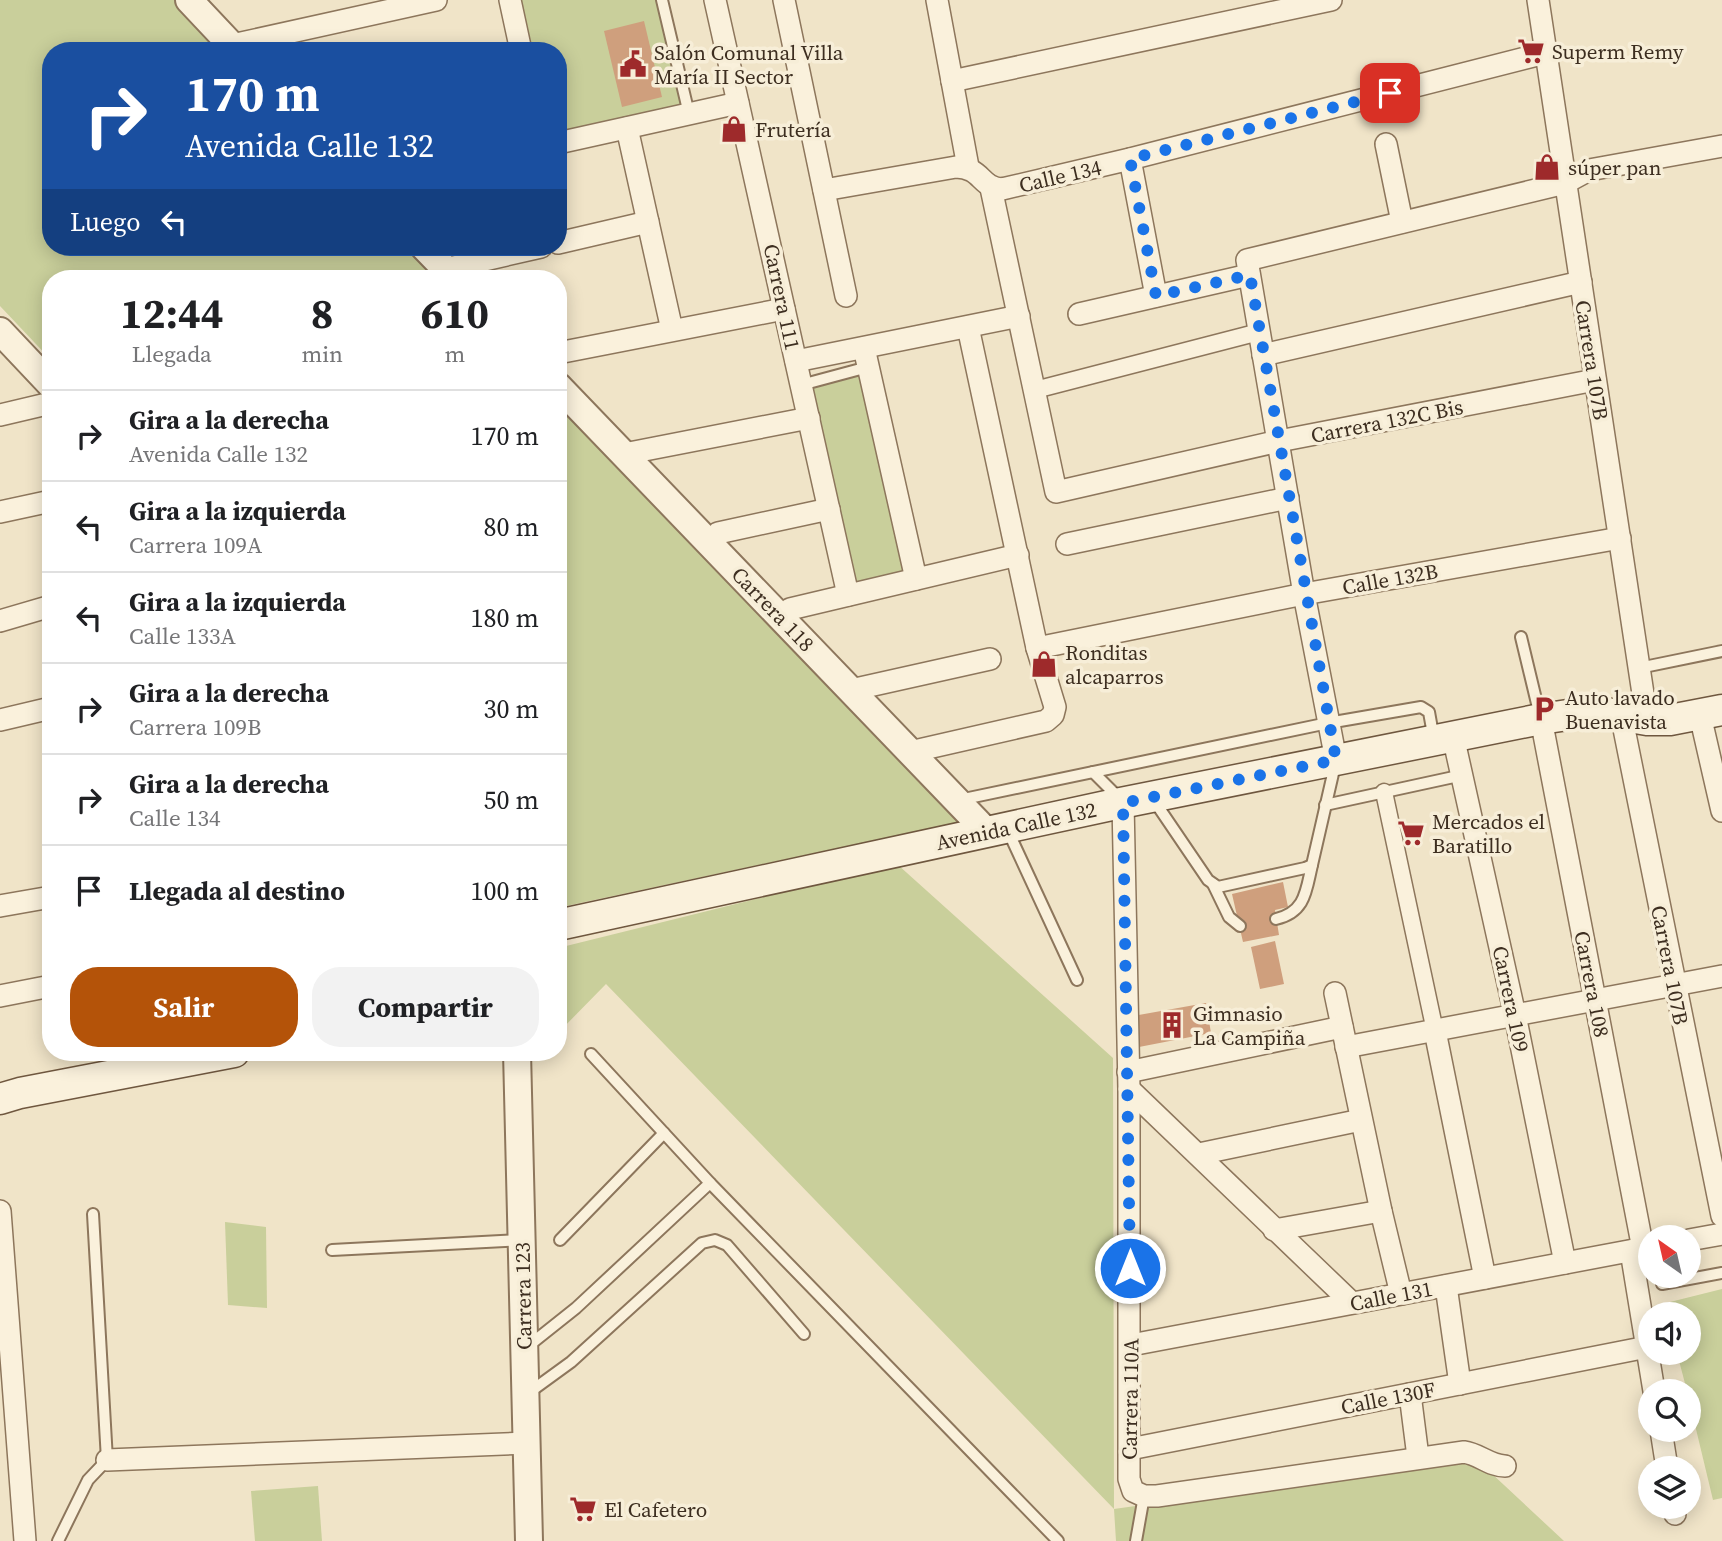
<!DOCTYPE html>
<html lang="es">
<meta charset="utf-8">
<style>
:root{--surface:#fff;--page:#f2f2f2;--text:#202124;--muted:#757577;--line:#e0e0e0;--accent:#b45309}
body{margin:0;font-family:"Source Serif 4",serif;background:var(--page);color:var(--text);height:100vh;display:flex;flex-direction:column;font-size:26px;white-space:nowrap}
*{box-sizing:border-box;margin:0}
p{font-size:23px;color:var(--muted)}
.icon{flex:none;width:38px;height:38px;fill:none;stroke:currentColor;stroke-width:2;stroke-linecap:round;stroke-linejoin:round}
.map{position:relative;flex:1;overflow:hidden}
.details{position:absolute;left:42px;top:270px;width:525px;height:791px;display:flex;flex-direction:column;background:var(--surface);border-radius:28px;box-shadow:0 4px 18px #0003}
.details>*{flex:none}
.guide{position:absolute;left:42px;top:42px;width:525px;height:214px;border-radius:28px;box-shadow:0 4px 18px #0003;background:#1a4fa0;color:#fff;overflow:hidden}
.needle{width:46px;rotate:326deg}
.controls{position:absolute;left:1638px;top:1225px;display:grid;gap:14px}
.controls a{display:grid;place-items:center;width:63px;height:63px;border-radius:50%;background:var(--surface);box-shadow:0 4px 18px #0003;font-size:35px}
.pin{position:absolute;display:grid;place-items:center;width:60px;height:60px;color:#fff;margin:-30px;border-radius:14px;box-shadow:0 4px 10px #0006}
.me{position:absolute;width:77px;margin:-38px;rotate:0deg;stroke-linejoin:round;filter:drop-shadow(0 0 5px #0008)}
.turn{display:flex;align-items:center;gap:24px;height:147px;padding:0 28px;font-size:32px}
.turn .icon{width:91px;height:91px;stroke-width:2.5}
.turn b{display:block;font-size:49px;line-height:60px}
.then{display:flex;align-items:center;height:66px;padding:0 28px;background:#0003;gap:14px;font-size:26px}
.eta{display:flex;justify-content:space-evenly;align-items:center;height:119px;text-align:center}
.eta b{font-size:42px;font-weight:700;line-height:49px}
.primary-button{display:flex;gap:14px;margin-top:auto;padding:14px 28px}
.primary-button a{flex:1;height:80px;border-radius:28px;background:var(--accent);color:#fff;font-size:28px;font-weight:700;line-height:80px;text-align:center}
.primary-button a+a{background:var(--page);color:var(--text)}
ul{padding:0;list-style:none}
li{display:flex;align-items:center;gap:21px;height:91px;padding:0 28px;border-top:2px solid var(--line)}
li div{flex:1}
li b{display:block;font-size:26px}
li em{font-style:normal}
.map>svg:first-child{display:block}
.green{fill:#c9cf9b}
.building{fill:#cf9f7d}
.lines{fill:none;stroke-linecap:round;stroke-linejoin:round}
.service-casing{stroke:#8d765c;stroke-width:14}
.pedestrian-casing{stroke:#8d765c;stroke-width:19}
.minor-casing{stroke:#8d765c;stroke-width:24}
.tertiary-casing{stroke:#8d765c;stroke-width:30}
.secondary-casing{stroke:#6f573f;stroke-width:33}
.service{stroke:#faf1dc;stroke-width:10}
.pedestrian{stroke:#faf1dc;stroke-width:16}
.minor{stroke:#faf1dc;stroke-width:21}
.tertiary{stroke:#faf1dc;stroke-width:26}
.secondary{stroke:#faf1dc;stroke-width:30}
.route{stroke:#1a73e8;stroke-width:12;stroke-dasharray:0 21.6}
.labels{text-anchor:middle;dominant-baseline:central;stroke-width:7;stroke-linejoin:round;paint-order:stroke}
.poi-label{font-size:21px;fill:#3d2e20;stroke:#f7eed8;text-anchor:start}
.street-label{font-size:21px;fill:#3d2e20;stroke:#f7eed8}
</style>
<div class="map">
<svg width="1722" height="1541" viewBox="0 0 1722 1541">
<rect width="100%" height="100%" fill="#f0e4c8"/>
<g class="green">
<polygon points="0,0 179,0 227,51 51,51 51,247 415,247 445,278 51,278 51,360 0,306"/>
<polygon points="509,0 662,0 689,114 558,143 558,51 521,51"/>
<polygon points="861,364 907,574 852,587 806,377"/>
<polygon points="558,397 960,822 566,906 558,898"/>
<polygon points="897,864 1113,1058 1114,1509 1475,1458 1564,1541 1116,1541 1114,1509 606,984 558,1033 558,948"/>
<polygon points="225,1222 266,1227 267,1308 228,1305"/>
<polygon points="1722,1289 1722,1498 1713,1500 1689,1400 1689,1391 1687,1391 1677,1353 1689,1353 1689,1314 1668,1314 1666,1303"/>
<polygon points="318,1486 322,1541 255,1541 251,1491"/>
</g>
<g class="building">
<polygon points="644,21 662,97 622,107 604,31"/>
<polygon points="1283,882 1288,907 1275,910 1279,935 1243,942 1232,894"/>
<polygon points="1275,941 1284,984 1260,989 1251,947"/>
<polygon points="1206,1003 1211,1033 1139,1047 1133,1016"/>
</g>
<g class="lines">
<defs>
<g id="service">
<polyline points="662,0 689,114"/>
<polyline points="801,385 868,367"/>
<polyline points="1521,637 1540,716"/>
<polyline points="1639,668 1722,651"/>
<polyline points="1093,772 1121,800"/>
<polyline points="1153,799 1208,880 1218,887 1305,868 1312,865 1335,765"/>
<polyline points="959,800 1328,723 1421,707 1429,712 1434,740"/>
<polyline points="1325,805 1463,775"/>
<polyline points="1008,831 1077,980"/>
<polyline points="1213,884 1229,917 1240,926"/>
<path d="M1276 919C1306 912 1306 890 1312 865"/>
<polyline points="591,1054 710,1183 1058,1541"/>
<polyline points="560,1240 664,1133"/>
<polyline points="332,1250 522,1240"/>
<polyline points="1662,1284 1722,1273"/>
<polyline points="527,1347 576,1308 710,1183"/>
<polyline points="527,1394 571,1362 702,1243 715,1240 727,1245 804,1334"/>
<polyline points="58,1541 88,1480 107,1460 93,1214"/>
<polyline points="1136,1541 1144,1496"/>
</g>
<g id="pedestrian">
<polyline points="1035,390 1259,332"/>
<polyline points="1384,792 1435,1031"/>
</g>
<g id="minor">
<polyline points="510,0 521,51"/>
<polyline points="715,0 848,595"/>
<polyline points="784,0 846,296"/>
<polyline points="937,0 968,167"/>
<polyline points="1538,0 1647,720"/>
<polyline points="232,45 436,0"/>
<polyline points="952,81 1331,0"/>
<polyline points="627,128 672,330"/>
<polyline points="558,143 738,103"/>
<polyline points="1386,144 1402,222"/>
<polyline points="1130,159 1156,296"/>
<polyline points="991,188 1056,492 1279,441 1595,380"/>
<path d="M824 190 956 167C983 168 979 187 1002 189L1130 159 1545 53"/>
<polyline points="558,243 648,222"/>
<polyline points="445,269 541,247"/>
<polyline points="1079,314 1249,275"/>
<polyline points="864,348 916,579"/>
<polyline points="558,353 784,309"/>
<polyline points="1263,355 1581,282"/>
<polyline points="796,361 1019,316"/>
<polyline points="0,415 51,403"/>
<polyline points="624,454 809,418"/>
<polyline points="0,512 51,501"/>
<polyline points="718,533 829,509"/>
<polyline points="1067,544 1288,498"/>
<polyline points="790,609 1018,555"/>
<polyline points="0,621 51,606"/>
<polyline points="1037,648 1304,594 1620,538"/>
<polyline points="851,690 990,659"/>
<polyline points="1621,714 1722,1216"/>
<polyline points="1700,715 1722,811"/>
<polyline points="1541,719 1643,1249"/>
<polyline points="0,720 51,708"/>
<polyline points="1453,736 1515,1015 1565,1263"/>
<polyline points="910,752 1046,721 1053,715 1055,707 1037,648 968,327"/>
<polyline points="1336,760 1304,594 1247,260 1565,183 1589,170 1722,146"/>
<path d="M1123 803 1129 1089V1479L1133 1491 1144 1496H1157L1464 1452C1479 1454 1490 1466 1505 1466"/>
<polyline points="0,906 51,897"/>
<polyline points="1335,993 1381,1211 1401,1294"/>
<polyline points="0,996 51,986"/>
<polyline points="1435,1031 1485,1278"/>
<polyline points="1346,1047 1722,976"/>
<polyline points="1128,1072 1342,1027"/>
<polyline points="1129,1089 1352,1303"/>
<polyline points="1199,1154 1361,1120"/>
<polyline points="0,1211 25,1541"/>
<polyline points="1274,1230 1381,1211"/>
<polyline points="1689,1240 1722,1234"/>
<polyline points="1631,1251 1654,1391"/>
<polyline points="1446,1286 1460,1384"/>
<polyline points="1131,1345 1650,1247"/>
<polyline points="1410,1394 1418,1457"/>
<polyline points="1661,1430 1667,1468"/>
<polyline points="1130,1449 1647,1347"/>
<polyline points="107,1460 527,1443"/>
<polyline points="1674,1507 1675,1514"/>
</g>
<g id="tertiary">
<polyline points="189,0 237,51"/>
<polyline points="424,247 454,278"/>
<polyline points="0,331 51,385"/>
<polyline points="558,386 987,832"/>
<polyline points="517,1052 529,1541"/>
</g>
<g id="secondary">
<polyline points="558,925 1116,804 1541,719 1594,711 1647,720 1670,720 1722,710"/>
<polyline points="0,1099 20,1093 234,1052"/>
</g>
</defs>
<use href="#service" class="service-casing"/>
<use href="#pedestrian" class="pedestrian-casing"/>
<use href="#minor" class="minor-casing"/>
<use href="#tertiary" class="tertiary-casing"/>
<use href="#secondary" class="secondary-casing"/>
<use href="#service" class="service"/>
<use href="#pedestrian" class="pedestrian"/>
<use href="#minor" class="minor"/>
<use href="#tertiary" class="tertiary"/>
<use href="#secondary" class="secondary"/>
</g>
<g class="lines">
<polyline class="route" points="1130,1268 1123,803 1336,760 1250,275 1156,296 1130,159 1390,93"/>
</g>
<defs>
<symbol id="supermarket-bare" viewBox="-9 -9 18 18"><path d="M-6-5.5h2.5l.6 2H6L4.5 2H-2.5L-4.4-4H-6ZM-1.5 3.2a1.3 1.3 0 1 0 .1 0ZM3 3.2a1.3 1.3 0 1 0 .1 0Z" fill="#9e2a2b" stroke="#f7eed8" stroke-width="2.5" paint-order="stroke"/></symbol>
<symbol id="civic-bare" viewBox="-9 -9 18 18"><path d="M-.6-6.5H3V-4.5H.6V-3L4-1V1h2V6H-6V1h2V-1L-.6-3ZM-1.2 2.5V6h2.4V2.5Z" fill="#9e2a2b" stroke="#f7eed8" stroke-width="2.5" paint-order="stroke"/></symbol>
<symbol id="shop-bare" viewBox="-9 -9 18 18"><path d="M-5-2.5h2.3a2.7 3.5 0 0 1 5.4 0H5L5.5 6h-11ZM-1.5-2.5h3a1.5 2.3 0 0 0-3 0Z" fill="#9e2a2b" stroke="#f7eed8" stroke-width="2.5" paint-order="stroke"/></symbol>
<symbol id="parking-bare" viewBox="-9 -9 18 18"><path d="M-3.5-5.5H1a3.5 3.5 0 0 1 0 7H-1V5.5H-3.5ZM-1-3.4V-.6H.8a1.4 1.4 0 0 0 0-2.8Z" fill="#9e2a2b" stroke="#f7eed8" stroke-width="2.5" paint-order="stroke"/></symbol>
<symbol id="building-bare" viewBox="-9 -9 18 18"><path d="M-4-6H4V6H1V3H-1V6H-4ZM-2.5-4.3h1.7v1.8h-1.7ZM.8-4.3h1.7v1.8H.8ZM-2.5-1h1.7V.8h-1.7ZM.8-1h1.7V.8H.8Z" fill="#9e2a2b" stroke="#f7eed8" stroke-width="2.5" paint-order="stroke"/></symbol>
</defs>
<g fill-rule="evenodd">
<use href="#supermarket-bare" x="1512" y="32" width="38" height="38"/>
<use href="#civic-bare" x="614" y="45" width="38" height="38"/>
<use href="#shop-bare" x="715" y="110" width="38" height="38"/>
<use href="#shop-bare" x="1528" y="148" width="38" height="38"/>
<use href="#shop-bare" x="1025" y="645" width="38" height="38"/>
<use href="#parking-bare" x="1525" y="690" width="38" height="38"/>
<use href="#supermarket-bare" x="1392" y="814" width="38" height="38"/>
<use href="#building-bare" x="1153" y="1006" width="38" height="38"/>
<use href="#supermarket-bare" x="564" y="1490" width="38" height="38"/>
</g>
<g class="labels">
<g class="poi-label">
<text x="1552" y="51">Superm Remy</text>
<text x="654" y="52">Salón Comunal Villa<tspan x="654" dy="24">María II Sector</tspan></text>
<text x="755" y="129">Frutería</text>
<text x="1568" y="167">súper pan</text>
<text x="1065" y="652">Ronditas<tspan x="1065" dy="24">alcaparros</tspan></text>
<text x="1565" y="697">Auto lavado<tspan x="1565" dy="24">Buenavista</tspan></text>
<text x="1432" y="821">Mercados el<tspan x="1432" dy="24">Baratillo</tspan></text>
<text x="1193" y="1013">Gimnasio<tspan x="1193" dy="24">La Campiña</tspan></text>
<text x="604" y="1509">El Cafetero</text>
</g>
<g class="street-label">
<text transform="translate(1060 176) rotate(-13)">Calle 134</text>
<text transform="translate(782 297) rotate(78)">Carrera 111</text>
<text transform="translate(1592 360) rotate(81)">Carrera 107B</text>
<text transform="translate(1387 421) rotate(-11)">Carrera 132C Bis</text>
<text transform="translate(1390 579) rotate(-10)">Calle 132B</text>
<text transform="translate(773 609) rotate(46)">Carrera 118</text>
<text transform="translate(1016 826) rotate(-12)">Avenida Calle 132</text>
<text transform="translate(1670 965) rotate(79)">Carrera 107B</text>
<text transform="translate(1592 984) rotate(79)">Carrera 108</text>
<text transform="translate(1511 999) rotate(78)">Carrera 109</text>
<text transform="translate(523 1296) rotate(-91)">Carrera 123</text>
<text transform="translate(1391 1296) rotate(-11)">Calle 131</text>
<text transform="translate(1388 1398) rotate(-11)">Calle 130F</text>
<text transform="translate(1130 1399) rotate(-89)">Carrera 110A</text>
</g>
</g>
</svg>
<div class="controls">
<a><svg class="needle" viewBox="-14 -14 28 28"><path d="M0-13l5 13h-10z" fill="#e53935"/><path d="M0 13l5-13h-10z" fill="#757577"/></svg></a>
<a><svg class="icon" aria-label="sound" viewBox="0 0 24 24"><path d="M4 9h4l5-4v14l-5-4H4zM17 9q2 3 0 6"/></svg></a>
<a><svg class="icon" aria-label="search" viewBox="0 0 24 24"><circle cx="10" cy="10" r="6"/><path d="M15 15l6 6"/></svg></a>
<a><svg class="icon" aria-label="layers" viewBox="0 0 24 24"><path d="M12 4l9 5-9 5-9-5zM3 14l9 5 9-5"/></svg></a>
</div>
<div class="pin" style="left:1390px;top:93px;background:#d93025"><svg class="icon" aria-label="arrive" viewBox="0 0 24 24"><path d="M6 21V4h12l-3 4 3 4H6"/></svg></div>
<svg class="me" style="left:1130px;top:1268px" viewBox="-20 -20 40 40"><circle r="17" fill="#1a73e8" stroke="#fff" stroke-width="3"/><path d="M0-11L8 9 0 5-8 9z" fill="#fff"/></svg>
<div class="guide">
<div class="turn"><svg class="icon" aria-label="right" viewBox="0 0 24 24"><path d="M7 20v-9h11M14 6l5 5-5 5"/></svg><div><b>170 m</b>Avenida Calle 132</div></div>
<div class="then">Luego<svg class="icon" aria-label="left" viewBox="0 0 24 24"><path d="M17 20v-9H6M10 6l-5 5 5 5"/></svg></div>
</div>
<section class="details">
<div class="eta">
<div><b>12:44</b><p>Llegada</p></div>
<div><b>8</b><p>min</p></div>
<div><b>610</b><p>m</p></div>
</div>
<ul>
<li><svg class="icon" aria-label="right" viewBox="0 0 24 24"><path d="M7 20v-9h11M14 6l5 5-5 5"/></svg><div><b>Gira a la derecha</b><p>Avenida Calle 132</p></div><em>170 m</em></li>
<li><svg class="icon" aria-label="left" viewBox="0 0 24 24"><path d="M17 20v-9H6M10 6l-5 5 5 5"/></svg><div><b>Gira a la izquierda</b><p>Carrera 109A</p></div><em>80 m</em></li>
<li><svg class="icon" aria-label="left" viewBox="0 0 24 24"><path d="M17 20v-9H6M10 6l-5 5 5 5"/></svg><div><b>Gira a la izquierda</b><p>Calle 133A</p></div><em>180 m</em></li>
<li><svg class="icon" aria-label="right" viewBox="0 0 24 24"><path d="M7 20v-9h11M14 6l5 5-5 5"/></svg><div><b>Gira a la derecha</b><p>Carrera 109B</p></div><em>30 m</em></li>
<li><svg class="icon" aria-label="right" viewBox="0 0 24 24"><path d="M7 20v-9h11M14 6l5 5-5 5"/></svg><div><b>Gira a la derecha</b><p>Calle 134</p></div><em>50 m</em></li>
<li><svg class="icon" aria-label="arrive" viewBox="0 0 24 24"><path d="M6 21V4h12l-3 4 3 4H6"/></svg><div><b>Llegada al destino</b></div><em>100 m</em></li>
</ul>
<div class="primary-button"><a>Salir</a><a>Compartir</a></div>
</section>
</div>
